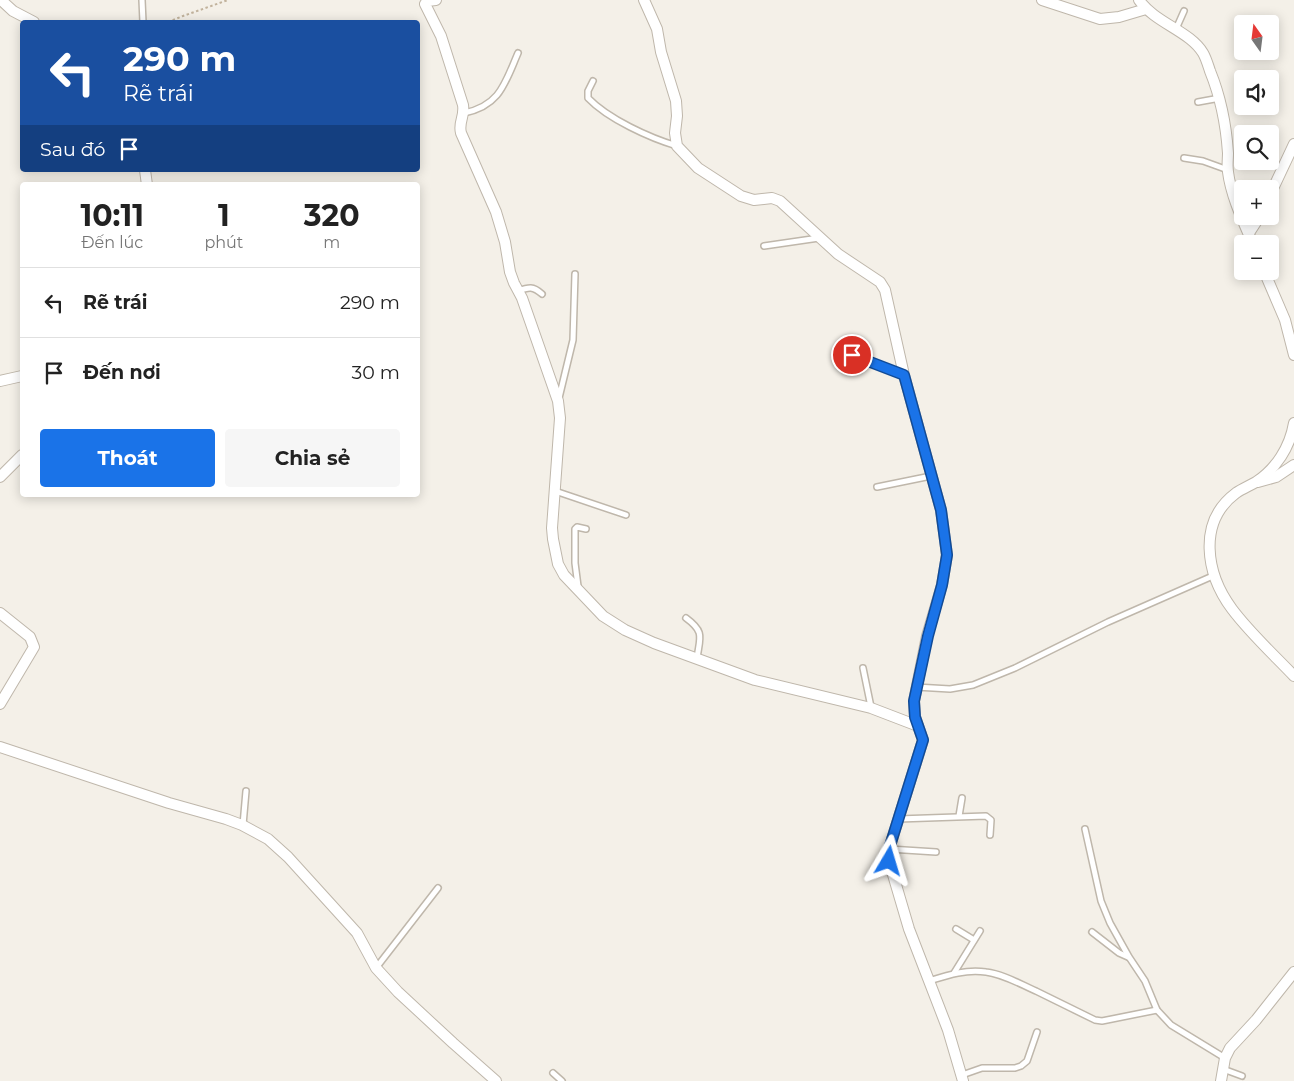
<!DOCTYPE html>
<html lang="vi">
<meta charset="utf-8">
<style>
:root{--surface:#fff;--page:#f6f6f6;--text:#222;--muted:#767676;--line:#e0e0e0;--accent:#1a73e8}
body{margin:0;font-family:Montserrat,sans-serif;background:var(--page);color:var(--text);height:100vh;display:flex;flex-direction:column;font-size:19px;white-space:nowrap}
*{box-sizing:border-box;margin:0}
p{font-size:16px;color:var(--muted)}
.icon{flex:none;width:28px;height:28px;fill:none;stroke:currentColor;stroke-width:2;stroke-linecap:round;stroke-linejoin:round}
.map{position:relative;flex:1;overflow:hidden}
.details{position:absolute;left:20px;top:182px;width:400px;height:315px;display:flex;flex-direction:column;background:var(--surface);border-radius:5px;box-shadow:0 2px 12px #0003}
.details>*{flex:none}
.banner{position:absolute;left:20px;top:20px;width:400px;height:152px;border-radius:5px;box-shadow:0 2px 12px #0003;background:#1a4fa0;color:#fff;overflow:hidden}
.needle{width:32px;rotate:346deg}
.fabs{position:absolute;left:1234px;top:15px;display:grid;gap:10px}
.fabs a{display:grid;place-items:center;width:45px;height:45px;border-radius:5px;background:var(--surface);box-shadow:0 2px 12px #0003;font-size:25px}
.pin{position:absolute;display:grid;place-items:center;width:42px;height:42px;color:#fff;margin:-21px;border:2px solid #fff;border-radius:50%;box-shadow:0 1px 5px #0007}
.me{position:absolute;width:55px;margin:-28px;rotate:7deg;stroke-linejoin:round;filter:drop-shadow(0 0 4px #0008)}
.turn{display:flex;align-items:center;gap:18px;height:105px;padding:0 20px;font-size:22px}
.turn .icon{width:65px;height:65px;stroke-width:2.5}
.turn b{display:block;font-size:35px;line-height:42px}
.then{display:flex;align-items:center;height:48px;padding:0 20px;background:#0003;gap:10px;font-size:19px}
.eta{display:flex;justify-content:space-evenly;align-items:center;height:85px;text-align:center}
.eta b{font-size:30px;font-weight:700;line-height:35px}
.cta{display:flex;gap:10px;margin-top:auto;padding:10px 20px}
.cta a{flex:1;height:58px;border-radius:5px;background:var(--accent);color:#fff;font-size:20px;font-weight:700;line-height:58px;text-align:center}
.cta a+a{background:var(--page);color:var(--text)}
ul{padding:0;list-style:none}
li{display:flex;align-items:center;gap:15px;height:70px;padding:0 20px;border-top:1px solid var(--line)}
li div{flex:1}
li b{display:block;font-size:19px}
li em{font-style:normal}
.map>svg:first-child{display:block}
.lines{fill:none;stroke-linecap:round;stroke-linejoin:round}
.lane-casing{stroke:#bfb7ab;stroke-width:8}
.street-casing{stroke:#bfb7ab;stroke-width:12}
.path{stroke:#c1b29c;stroke-width:2;stroke-dasharray:2.5 2.5;stroke-linecap:butt}
.lane{stroke:#fff;stroke-width:5}
.street{stroke:#fff;stroke-width:10}
.route-casing{stroke:#114b97;stroke-width:12}
.route{stroke:#1a73e8;stroke-width:9}
</style>
<div class="map">
<svg width="1294" height="1081" viewBox="0 0 1294 1081">
<rect width="100%" height="100%" fill="#f4f0e8"/>
<g class="lines">
<defs>
<g id="lane">
<polyline points="142,0 143,22"/>
<polyline points="1176,29 1184,11"/>
<path d="M593 81 588 91V98C608 119 650 138 677 146"/>
<polyline points="1198,102 1220,98"/>
<path d="M464 113C500 106 505 83 518 53"/>
<polyline points="1184,158 1203,161 1228,170"/>
<polyline points="764,246 819,238"/>
<path d="M518 291C529 287 533 286 542 294"/>
<polyline points="852,355 903,375"/>
<polyline points="559,398 573,340 575,274"/>
<polyline points="877,487 931,476"/>
<polyline points="555,491 626,515"/>
<polyline points="578,586 575,563 575,529 577,527 586,529"/>
<path d="M686 618C705 632 700 637 697 658"/>
<polyline points="863,668 871,707"/>
<polyline points="916,687 950,689 973,685 1015,668 1108,622 1215,575"/>
<polyline points="959,816 962,798"/>
<polyline points="898,819 986,816 991,820 990,835"/>
<polyline points="243,825 246,791"/>
<polyline points="1085,829 1101,901 1110,923 1129,957 1145,981 1157,1010 1171,1025 1225,1058"/>
<polyline points="889,849 936,852"/>
<polyline points="956,929 974,940"/>
<polyline points="1092,932 1119,953 1128,957"/>
<polyline points="376,968 438,888"/>
<polyline points="954,973 980,931"/>
<path d="M929 981C948 975 966 969 986 972 1003 974 1020 984 1036 991 1056 1001 1075 1010 1095 1020L1102 1021 1157 1010"/>
<polyline points="1223,1069 1242,1076"/>
<polyline points="553,1073 562,1081"/>
<polyline points="962,1075 982,1068 1015,1068 1021,1066 1027,1061 1037,1032"/>
</g>
<g id="street">
<polyline points="1,0 13,11 34,22"/>
<path d="M436 0 427 1 425 4 441 36 463 105C465 117 458 122 461 133L496 212 505 242 510 272 514 283 522 298 558 401 560 418 552 528 553 539 558 564 564 575 603 616 625 630 654 643 755 680 871 708 918 726"/>
<polyline points="644,0 657,29 661,52 676,101 677,116 675,133 677,146 698,168 741,196 754,200 772,198 780,201 838,254 880,282 885,290 904,375 941,510 947,555 942,585 927,636 914,701 915,717 923,740 889,849 889,861 909,929 948,1030 963,1081"/>
<polyline points="1042,0 1100,19 1119,17 1146,9"/>
<path d="M1139 0C1155 23 1190 31 1203 53 1206 58 1208 65 1210 71 1221 98 1226 123 1228 153 1228 159 1227 165 1228 172 1231 196 1243 221 1253 244"/>
<polyline points="145,170 147,185"/>
<polyline points="1270,195 1294,144"/>
<polyline points="1249,233 1260,216"/>
<polyline points="1264,271 1285,320 1294,355"/>
<polyline points="0,381 22,376"/>
<path d="M1294 423C1290 447 1276 469 1256 482 1249 486 1242 489 1236 493 1197 522 1206 574 1232 609 1250 633 1273 654 1294 676"/>
<polyline points="0,477 22,455"/>
<polyline points="1258,482 1276,477 1294,465"/>
<polyline points="0,613 30,637 34,647 0,704"/>
<polyline points="0,747 169,803 226,819 242,825 268,839 288,857 357,933 376,968 398,992 453,1043 496,1081"/>
<polyline points="1221,1081 1225,1058 1230,1048 1256,1020 1294,972"/>
</g>
</defs>
<use href="#lane" class="lane-casing"/>
<use href="#street" class="street-casing"/>
<polyline class="path" points="168,22 183,16 228,0"/>
<use href="#lane" class="lane"/>
<use href="#street" class="street"/>
</g>
<g class="lines">
<defs>
<polyline id="route" points="852,355 904,375 941,510 947,555 942,585 928,636 914,701 915,717 923,740 889,849 889,861"/>
</defs>
<use href="#route" class="route-casing"/>
<use href="#route" class="route"/>
</g>
</svg>
<div class="fabs">
<a><svg class="needle" viewBox="-14 -14 28 28"><path d="M0-13l5 13h-10z" fill="#e53935"/><path d="M0 13l5-13h-10z" fill="#767676"/></svg></a>
<a><svg class="icon" aria-label="sound" viewBox="0 0 24 24"><path d="M4 9h4l5-4v14l-5-4H4zM17 9q2 3 0 6"/></svg></a>
<a><svg class="icon" aria-label="search" viewBox="0 0 24 24"><circle cx="10" cy="10" r="6"/><path d="M15 15l6 6"/></svg></a>
<a>+</a>
<a>−</a>
</div>
<div class="pin" style="left:852px;top:355px;background:#d93025"><svg class="icon" aria-label="arrive" viewBox="0 0 24 24"><path d="M6 21V4h12l-3 4 3 4H6"/></svg></div>
<svg class="me" style="left:889px;top:861px" viewBox="-20 -20 40 40"><path d="M0-17L14 15 0 8-14 15z" fill="#1a73e8" stroke="#fff" stroke-width="4"/></svg>
<div class="banner">
<div class="turn"><svg class="icon" aria-label="left" viewBox="0 0 24 24"><path d="M17 20v-9H6M10 6l-5 5 5 5"/></svg><div><b>290 m</b>Rẽ trái</div></div>
<div class="then">Sau đó<svg class="icon" aria-label="arrive" viewBox="0 0 24 24"><path d="M6 21V4h12l-3 4 3 4H6"/></svg></div>
</div>
<section class="details">
<div class="eta">
<div><b>10:11</b><p>Đến lúc</p></div>
<div><b>1</b><p>phút</p></div>
<div><b>320</b><p>m</p></div>
</div>
<ul>
<li><svg class="icon" aria-label="left" viewBox="0 0 24 24"><path d="M17 20v-9H6M10 6l-5 5 5 5"/></svg><div><b>Rẽ trái</b></div><em>290 m</em></li>
<li><svg class="icon" aria-label="arrive" viewBox="0 0 24 24"><path d="M6 21V4h12l-3 4 3 4H6"/></svg><div><b>Đến nơi</b></div><em>30 m</em></li>
</ul>
<div class="cta"><a>Thoát</a><a>Chia sẻ</a></div>
</section>
</div>
